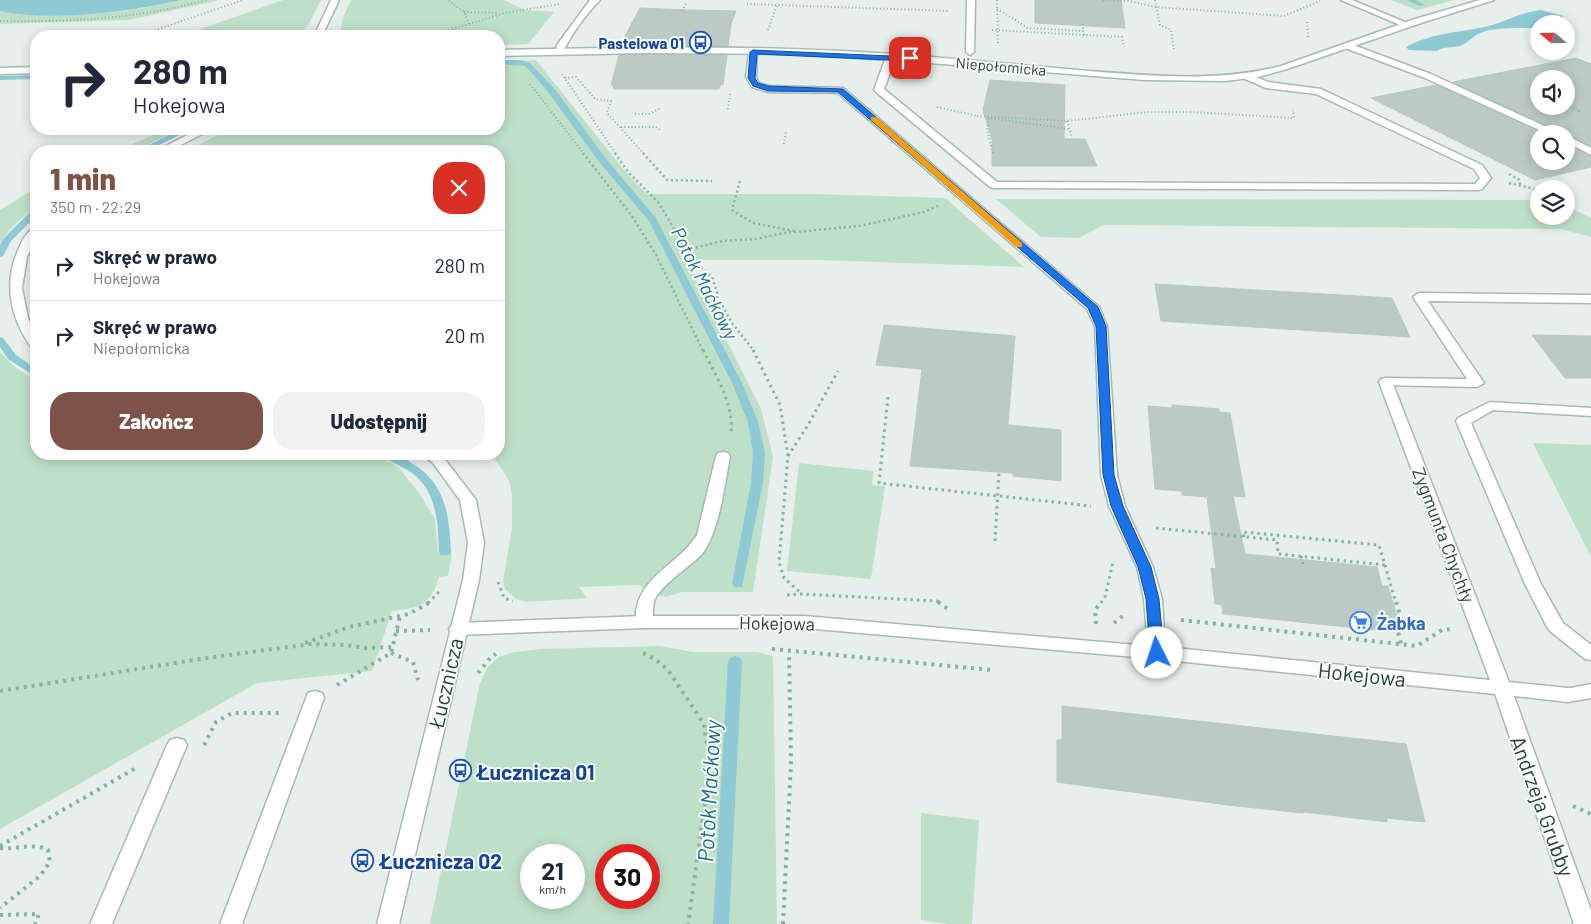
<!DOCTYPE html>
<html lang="pl">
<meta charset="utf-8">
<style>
:root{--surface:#fff;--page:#f2f2f3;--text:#1f2937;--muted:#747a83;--line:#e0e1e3;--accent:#7f5249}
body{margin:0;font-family:Barlow,sans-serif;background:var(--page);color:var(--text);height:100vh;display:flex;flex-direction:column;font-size:19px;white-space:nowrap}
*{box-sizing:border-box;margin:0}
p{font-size:16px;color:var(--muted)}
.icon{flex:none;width:28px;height:28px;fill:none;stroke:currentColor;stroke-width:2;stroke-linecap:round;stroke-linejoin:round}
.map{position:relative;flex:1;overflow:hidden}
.drawer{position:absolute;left:30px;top:145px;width:475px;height:315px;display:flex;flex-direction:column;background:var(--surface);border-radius:20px;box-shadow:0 2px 12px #0003}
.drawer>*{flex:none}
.banner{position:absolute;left:30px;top:30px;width:475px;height:105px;border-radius:20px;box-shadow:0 2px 12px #0003;background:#fff;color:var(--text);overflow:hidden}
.needle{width:32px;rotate:290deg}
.tools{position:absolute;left:1530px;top:15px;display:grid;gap:10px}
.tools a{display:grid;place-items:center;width:45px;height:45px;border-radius:50%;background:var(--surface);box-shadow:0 2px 12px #0003;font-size:25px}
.speed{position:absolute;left:520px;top:844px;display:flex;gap:10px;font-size:25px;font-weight:700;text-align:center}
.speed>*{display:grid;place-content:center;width:65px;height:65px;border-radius:50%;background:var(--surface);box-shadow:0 2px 12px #0003;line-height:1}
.speed small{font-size:12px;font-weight:400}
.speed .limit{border:8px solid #d22;background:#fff;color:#111}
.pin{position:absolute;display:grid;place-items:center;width:42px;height:42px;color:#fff;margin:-21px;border-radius:10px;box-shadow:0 2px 8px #0006}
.me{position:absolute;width:55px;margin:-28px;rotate:356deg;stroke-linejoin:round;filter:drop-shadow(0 0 4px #0008)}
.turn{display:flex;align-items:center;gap:18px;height:105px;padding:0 20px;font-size:22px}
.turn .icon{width:65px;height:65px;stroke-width:2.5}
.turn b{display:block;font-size:35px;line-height:42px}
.round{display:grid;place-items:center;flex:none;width:52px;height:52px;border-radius:20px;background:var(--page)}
.headline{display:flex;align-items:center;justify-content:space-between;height:85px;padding:0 20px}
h1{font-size:30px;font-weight:800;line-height:38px;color:var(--accent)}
.primary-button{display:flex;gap:10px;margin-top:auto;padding:10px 20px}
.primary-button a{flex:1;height:58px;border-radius:20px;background:var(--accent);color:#fff;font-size:20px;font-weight:800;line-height:58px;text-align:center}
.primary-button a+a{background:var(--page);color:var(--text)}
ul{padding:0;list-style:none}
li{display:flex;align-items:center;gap:15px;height:70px;padding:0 20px;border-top:1px solid var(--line)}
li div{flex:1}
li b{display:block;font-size:19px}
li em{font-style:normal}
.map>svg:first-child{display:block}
.green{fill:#bfe0c8;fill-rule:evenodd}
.water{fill:#8ec9d4}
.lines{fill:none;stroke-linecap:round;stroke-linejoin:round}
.stream{fill:#8ec9d4;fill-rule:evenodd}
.building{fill:#bbcac4;stroke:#b8c9c2;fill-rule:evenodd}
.lane-casing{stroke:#a8b8b2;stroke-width:3}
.street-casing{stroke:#a8b8b2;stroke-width:3}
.secondary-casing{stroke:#a4bbb3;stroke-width:3}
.path-far3{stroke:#86b3a5;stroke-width:2;stroke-dasharray:1 2.5;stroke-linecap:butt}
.path-far2{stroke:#86b3a5;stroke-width:2.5;stroke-dasharray:2 3;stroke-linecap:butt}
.path-far1{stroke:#86b3a5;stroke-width:3;stroke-dasharray:2.5 4;stroke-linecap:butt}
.path{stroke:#86b3a5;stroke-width:4;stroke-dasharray:3 5;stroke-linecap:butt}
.lane{fill:#fff;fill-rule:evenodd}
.street{fill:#fff;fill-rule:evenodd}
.secondary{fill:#fff;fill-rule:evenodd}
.route{fill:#1a73e8;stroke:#114b97}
.slow{fill:#f59e0b}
.labels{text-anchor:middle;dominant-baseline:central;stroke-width:4;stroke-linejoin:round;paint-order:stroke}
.far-transit-label{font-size:15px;font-weight:bold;fill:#164399;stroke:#f7fbf9;text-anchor:end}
.far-street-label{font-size:15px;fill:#24423a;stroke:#f7fbf9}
.street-label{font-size:18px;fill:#24423a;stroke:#f7fbf9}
.shop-label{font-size:18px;font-weight:bold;fill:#366cbe;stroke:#f7fbf9;text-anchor:start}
.water-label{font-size:19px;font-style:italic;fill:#1c6f80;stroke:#f7fbf9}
.near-street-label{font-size:21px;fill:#24423a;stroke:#f7fbf9}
.near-transit-label{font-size:21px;font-weight:bold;fill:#164399;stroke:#f7fbf9;text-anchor:start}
.near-water-label{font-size:22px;font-style:italic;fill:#1c6f80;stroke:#f7fbf9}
</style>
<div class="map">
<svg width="1591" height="924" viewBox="0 0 1591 924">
<rect width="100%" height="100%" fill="#e6efeb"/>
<g class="green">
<path d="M181 0H220L129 20 0 24V11C59 20 123 14 181 0Z"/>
<polygon points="283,0 321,0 308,25 298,36 181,36"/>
<path d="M351 0H504L525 10 554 12 528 44 499 45V36H341C340 22 345 13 351 0Z"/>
<polygon points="1391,0 1454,0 1417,10"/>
<polygon points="536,60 628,175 647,194 817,194 945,198 1024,267 817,260 686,260 761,409 773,457 753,592 681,592 666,597 644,590 640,585 579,587 587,598 527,602 516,599 505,589 503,581 512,528 512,494 509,481 492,454 499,454 499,151 186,151 230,129 499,129 499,61"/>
<polygon points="167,129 180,129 134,151 116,151"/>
<polygon points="36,188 36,205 9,230 0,244 0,210"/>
<polygon points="996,199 1539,200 1539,216 1566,216 1566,206 1591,218 1591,237 1561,229 1103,225 1079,238 1041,237"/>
<path d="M0 352 15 367 36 381V454H375L398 467 419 493 435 519 438 553H452L448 576 439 577C431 605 419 608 392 611L372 671 257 683 0 829Z"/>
<polygon points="1533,443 1591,445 1591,557"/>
<polygon points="799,463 874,471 872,485 885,486 871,579 787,571"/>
<path d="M660 646 693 652H757L773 656 777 924H430L480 683 488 667 499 657 514 652 541 649ZM531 855H574V898H531ZM606 855H649V898H606Z"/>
<polygon points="921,813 979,820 972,924 949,924 921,920"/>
</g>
<g class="water">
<path d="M0 0H181C130 12 51 22 0 11Z"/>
<path d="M1541 10 1563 16 1562 21 1553 24H1539V27L1536 28C1521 28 1493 27 1480 33 1473 36 1468 43 1460 46 1452 48 1444 46 1437 51L1409 50 1406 47C1434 32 1459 33 1489 26 1507 21 1522 12 1541 10Z"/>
</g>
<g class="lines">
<g class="stream">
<polygon points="1407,0 1415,0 1425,5 1420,6"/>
<polygon points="499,60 519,60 530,63 554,88 606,159 656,218 743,385 758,422 765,452 763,483 742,587 734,587 732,584 751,483 753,452 748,422 733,385 649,221 600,163 548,92 526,66 499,64"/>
<polygon points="36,75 36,79 0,80 0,76"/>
<polygon points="181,129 191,129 147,151 137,151"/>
<polygon points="33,209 36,209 36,216 11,241 3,256 0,257 0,245 4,238"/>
<polygon points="0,337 3,338 16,355 36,369 36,377 8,359 0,347"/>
<path d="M381 454C393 453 400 456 410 462 446 483 449 514 451 552L449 555H441L439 552C438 524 437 491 412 473 402 466 389 462 381 454Z"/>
<polygon points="735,656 740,658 742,661 729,924 713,924 728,661 730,658"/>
</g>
</g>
<g class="building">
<polygon points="1035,0 1121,0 1125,28 1035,23"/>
<polygon points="640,8 687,10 736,11 731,24 728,46 622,46 625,36"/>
<polygon points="619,55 727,55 723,85 720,85 719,89 613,89 614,85 611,85"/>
<path d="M1576 58 1591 64V146L1453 82ZM1539 79H1566V106H1539Z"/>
<polygon points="990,80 1065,85 1064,139 1085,139 1097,166 992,166 992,140 983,110"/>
<polygon points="1436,85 1543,134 1539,134 1539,161 1566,161 1566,144 1591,157 1591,167 1535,180 1371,98"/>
<polygon points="1155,284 1392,298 1410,337 1161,321"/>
<polygon points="884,325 1015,336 1008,425 1061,430 1061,481 1013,476 1013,473 910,466 922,369 876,365"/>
<polygon points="1532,335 1591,336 1591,378 1565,378"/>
<polygon points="1172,405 1219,409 1219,412 1230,413 1245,497 1233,496 1245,554 1377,567 1382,586 1388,586 1399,623 1392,623 1395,632 1223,614 1222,605 1215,604 1211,568 1216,569 1207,497 1182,495 1182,491 1155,489 1148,406 1172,408"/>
<polygon points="1062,706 1406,744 1425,822 1387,818 1387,822 1304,812 1303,813 1228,805 1057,782 1057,740 1062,740"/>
</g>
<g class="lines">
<defs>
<g id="lane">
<path d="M590 0H600C585 15 572 34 562 53H556L557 45Z"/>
<polygon points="967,0 975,0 974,52 970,55 966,52"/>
<polygon points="1341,0 1352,0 1412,25 1405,27"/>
<polygon points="1348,43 1431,74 1562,134 1548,134 1425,78 1345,48 1344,46"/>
<polygon points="891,54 896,57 884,89 997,182 1475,184 1480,178 1474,169 1316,94 1266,88 1243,78 1241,76 1246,73 1268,82 1321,89 1482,165 1491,178 1482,189 1478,190 994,188 990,187 876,92 874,90 886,57"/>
<polygon points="1566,135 1591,148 1591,155 1566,142"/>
<polygon points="1419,293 1591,295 1591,303 1428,301 1484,383 1477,387 1381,385 1379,382 1381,379 1386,378 1467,379 1413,297"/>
<polygon points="1490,402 1591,408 1591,416 1493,410 1471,423 1541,584 1563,623 1591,645 1591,660 1585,659 1550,631 1547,627 1525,584 1456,421 1458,418"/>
<path d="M723 452 728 453 730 456C725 483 719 535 701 555 687 569 667 580 656 597 651 605 655 617 650 626L644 628 638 626C635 621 636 617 636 612 640 576 680 563 697 535L716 456 718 453Z"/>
<polygon points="1591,684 1591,698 1568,702 1561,700 1559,695 1561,690"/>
</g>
<g id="street">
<polygon points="753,49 757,52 756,77 759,83 769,86 843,88 1099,307 1107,326 1117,475 1125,506 1153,567 1162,599 1165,647 1490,680 1379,382 1381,379 1391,379 1509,682 1568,688 1575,690 1577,695 1575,700 1568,702 1514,696 1591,910 1591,924 1574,924 1495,694 1157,659 804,628 644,628 458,635 452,633 449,629 452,625 458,623 644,616 804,616 1148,646 1144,599 1137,567 1109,506 1101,475 1095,326 1087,309 838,93 768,92 752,87 746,77 749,52"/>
<polygon points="315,691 322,693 324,698 242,924 220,924 306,698 308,693"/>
<polygon points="177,738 184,740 187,745 112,924 90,924 167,745 170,740"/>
</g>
<g id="secondary">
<polygon points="331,0 339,0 322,36 314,36"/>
<path d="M1480 0H1494L1421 23 1287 69 1258 77 1225 81 1144 80 892 60 794 54 646 53 499 56V50C630 47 762 45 893 54 958 59 1023 65 1089 71 1153 76 1218 82 1281 66L1415 19Z"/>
<polygon points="36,67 36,73 0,74 0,68"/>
<polygon points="199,129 212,129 169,151 156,151"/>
<path d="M36 228V239L27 257 22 288 28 318 36 335V348L31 347C10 317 3 282 19 248 22 241 28 229 36 228Z"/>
<polygon points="422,454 439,454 443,457 476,500 484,543 479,580 399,924 377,924 463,580 468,543 460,500 433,463"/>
</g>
</defs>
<use href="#lane" class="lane-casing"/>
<use href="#street" class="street-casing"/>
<use href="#secondary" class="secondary-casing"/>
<g class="path-far3">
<polyline points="997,0 998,45"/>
<polyline points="1103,0 1128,1 1156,7 1284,16 1320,1"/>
<polyline points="1155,0 1160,25 1171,30 1174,51"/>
<polyline points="747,4 949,11"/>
<polyline points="997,9 1028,28 1083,31 1084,35"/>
<polyline points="682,11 687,2"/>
<polyline points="464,12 499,13"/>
<path d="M0 21C70 22 138 19 206 0"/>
<polyline points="1307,22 1308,37"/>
<polyline points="469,24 505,13 560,4"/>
<polyline points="1083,24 1083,31"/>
<polyline points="768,30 777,5"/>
<polyline points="992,30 1122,37 1124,47"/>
<polyline points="138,36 243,0"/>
<polyline points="407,36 444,31 469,24 464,12 448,0"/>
<polyline points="562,74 616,154"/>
<polyline points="565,78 576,77 595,99 611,101 607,112"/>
<polyline points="530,84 584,154"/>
<polyline points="1566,105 1581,112"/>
<polyline points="937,107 977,116"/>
<polyline points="728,109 730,94"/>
<polyline points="608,114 644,154"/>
<polyline points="635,114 649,114 661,108"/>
<polyline points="977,116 1067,121 1147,112 1191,112 1294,118 1293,110"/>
<polyline points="988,118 1069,129"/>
<polyline points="989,118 987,129 993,154"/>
<polyline points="1067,121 1072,138"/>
<polyline points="621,127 656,127 660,130"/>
<polyline points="784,144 786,131"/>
</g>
<g class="path-far2">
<polyline points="583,153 632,216 656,255 703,351"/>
<polyline points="615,153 628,172 658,202 685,247 691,261 712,277 720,301 732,323 754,351"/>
<polyline points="643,153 667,180 712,181"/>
<polyline points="1509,174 1520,180 1520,185"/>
<polyline points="740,181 732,210 753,223 794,231"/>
<polyline points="1509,183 1539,190"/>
<polyline points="1566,191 1569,191"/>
<polyline points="686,250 722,241 755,239 784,233 859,226 924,212 938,206"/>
</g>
<g class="path-far1">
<path d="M703 350C716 376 734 403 731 434"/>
<polyline points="753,350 780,405 788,456 779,562 784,578 801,593"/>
<polyline points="888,397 879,483 1091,506"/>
<polyline points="788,456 808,425 838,371"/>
<polyline points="1156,528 1277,540 1278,554 1385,565"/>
<polyline points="1244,537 1243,532 1379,545 1396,603"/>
<polyline points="995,541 999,472"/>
<polyline points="1301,556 1303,564"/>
<polyline points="498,582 504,598 513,601"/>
<polyline points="787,595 801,594 937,601 940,603"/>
<polyline points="428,603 439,592"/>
<polyline points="1101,603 1105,597 1113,562"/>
</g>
<g class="path">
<polyline points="938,602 948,609"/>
<polyline points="1396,602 1403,625 1396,624 1401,644"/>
<polyline points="1181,620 1417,646 1442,630 1451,629"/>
<polyline points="1114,623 1125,614"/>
<polyline points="1096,624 1095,610 1101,602"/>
<polyline points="396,631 430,630"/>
<polyline points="305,643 349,627 409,614 430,602"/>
<polyline points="772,649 993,670"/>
<polyline points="391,653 413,662 418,680"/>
<polyline points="643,653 655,659 668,670 704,724 710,768 688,924"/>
<polyline points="478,673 491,657 496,654"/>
<polyline points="337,685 391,653 400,616"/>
<polyline points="0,691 207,658 311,644 346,645 366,648 392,647"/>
<polyline points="204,745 216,722 232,713 281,713"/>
<polyline points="1573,806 1591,814"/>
<polyline points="0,846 136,768"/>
<path d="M0 848C17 850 31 842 48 850L50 862 40 876 0 908"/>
<polyline points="0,915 39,914 35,924"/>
<polyline points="783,924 791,762 789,652"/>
</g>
<use href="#lane" class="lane"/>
<use href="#street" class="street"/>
<use href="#secondary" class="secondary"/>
</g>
<polygon class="route" points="753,50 913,57 913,60 910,61 757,54 755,78 758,83 768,86 843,89 1098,307 1106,326 1114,475 1123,506 1151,567 1159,599 1164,653 1162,656 1152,656 1150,653 1146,599 1138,567 1111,506 1103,475 1096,326 1088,308 838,92 768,91 753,86 748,78 750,52"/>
<polygon class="slow" points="871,117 876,117 1022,243 1022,247 1016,247 871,120"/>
<defs>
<symbol id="bus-ring" viewBox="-11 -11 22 22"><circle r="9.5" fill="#f7fbf9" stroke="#1a4fb4" stroke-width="1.5"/><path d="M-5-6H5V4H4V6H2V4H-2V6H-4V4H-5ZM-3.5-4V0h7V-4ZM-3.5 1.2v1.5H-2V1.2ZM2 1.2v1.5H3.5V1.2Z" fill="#1a4fb4"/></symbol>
<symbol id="supermarket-ring" viewBox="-11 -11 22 22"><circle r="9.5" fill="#f7fbf9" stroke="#3f7fe0" stroke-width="1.5"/><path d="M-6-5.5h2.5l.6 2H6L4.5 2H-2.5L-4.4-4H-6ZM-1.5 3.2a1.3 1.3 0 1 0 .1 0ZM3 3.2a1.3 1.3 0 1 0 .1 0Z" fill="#3f7fe0"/></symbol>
</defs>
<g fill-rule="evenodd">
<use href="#bus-ring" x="688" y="30" width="25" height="25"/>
<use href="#supermarket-ring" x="1348" y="610" width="25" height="25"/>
<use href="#bus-ring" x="448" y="758" width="25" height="25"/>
<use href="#bus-ring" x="350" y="848" width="25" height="25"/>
</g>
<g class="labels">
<g class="far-transit-label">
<text x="684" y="43">Pastelowa 01</text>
</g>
<g class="far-street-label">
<text transform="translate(1001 66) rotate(5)">Niepołomicka</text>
</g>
<g class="street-label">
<text transform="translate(1444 535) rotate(69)">Zygmunta Chychły</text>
<text transform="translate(777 623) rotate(1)">Hokejowa</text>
</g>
<g class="shop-label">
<text x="1377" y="623">Żabka</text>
</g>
<g class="water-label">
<text transform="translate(705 283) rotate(63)">Potok Maćkowy</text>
</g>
<g class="near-street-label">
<text transform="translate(1362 674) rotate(6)">Hokejowa</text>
<text transform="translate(445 683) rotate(-77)">Łucznicza</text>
<text transform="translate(1543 806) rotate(70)">Andrzeja Grubby</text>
</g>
<g class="near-transit-label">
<text x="476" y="771">Łucznicza 01</text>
<text x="379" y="860">Łucznicza 02</text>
</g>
<g class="near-water-label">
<text transform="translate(708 791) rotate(-87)">Potok Maćkowy</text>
</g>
</g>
</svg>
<div class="tools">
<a><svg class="needle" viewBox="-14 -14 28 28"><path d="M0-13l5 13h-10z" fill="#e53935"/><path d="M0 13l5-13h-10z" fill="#747a83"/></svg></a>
<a><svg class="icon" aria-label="sound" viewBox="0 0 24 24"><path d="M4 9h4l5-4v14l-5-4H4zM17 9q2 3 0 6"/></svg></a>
<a><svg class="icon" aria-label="search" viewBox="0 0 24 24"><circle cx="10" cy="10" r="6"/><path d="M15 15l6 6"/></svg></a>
<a><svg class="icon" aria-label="layers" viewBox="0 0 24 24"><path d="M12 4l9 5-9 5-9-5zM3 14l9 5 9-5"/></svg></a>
</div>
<div class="speed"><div>21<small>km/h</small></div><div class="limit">30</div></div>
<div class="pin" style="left:910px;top:58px;background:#d93025"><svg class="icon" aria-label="arrive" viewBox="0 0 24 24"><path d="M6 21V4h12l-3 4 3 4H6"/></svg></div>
<svg class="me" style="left:1157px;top:653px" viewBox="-20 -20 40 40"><circle r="19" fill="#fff"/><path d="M0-13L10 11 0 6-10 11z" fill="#1a73e8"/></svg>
<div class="banner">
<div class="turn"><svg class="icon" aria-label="right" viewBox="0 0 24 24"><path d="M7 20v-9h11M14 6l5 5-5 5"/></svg><div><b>280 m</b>Hokejowa</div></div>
</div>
<section class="drawer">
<div class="headline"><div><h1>1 min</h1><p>350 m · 22:29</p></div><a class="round" style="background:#d93025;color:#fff"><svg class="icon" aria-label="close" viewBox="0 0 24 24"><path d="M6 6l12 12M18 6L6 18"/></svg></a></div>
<ul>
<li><svg class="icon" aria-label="right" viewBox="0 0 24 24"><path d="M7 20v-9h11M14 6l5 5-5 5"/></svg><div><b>Skręć w prawo</b><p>Hokejowa</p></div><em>280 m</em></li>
<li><svg class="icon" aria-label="right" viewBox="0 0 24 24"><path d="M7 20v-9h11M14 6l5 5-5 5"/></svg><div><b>Skręć w prawo</b><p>Niepołomicka</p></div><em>20 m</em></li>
</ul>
<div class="primary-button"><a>Zakończ</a><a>Udostępnij</a></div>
</section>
</div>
